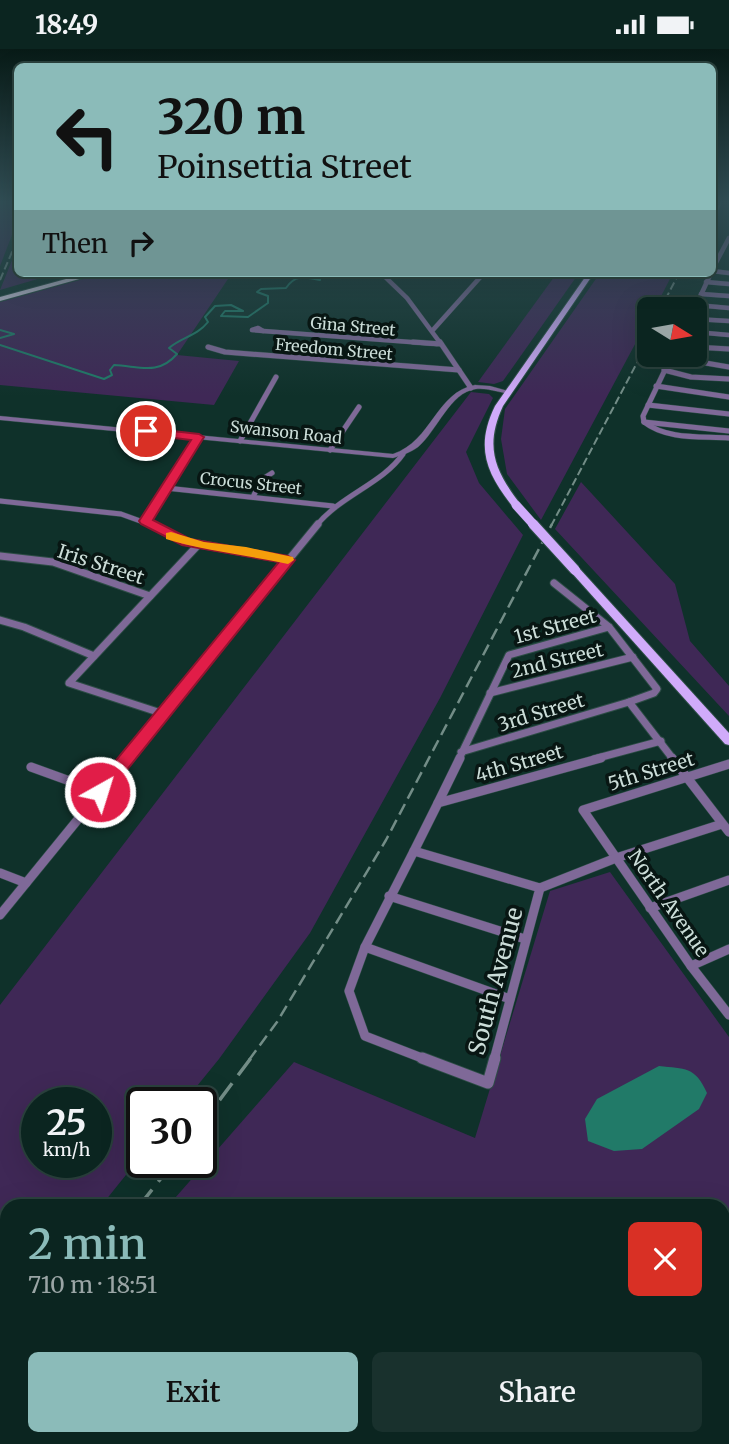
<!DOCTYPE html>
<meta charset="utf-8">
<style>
:root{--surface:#0b2520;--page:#19312d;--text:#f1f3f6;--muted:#9aa5a5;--line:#2b423e;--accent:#8bbbb9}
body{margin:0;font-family:Merriweather,serif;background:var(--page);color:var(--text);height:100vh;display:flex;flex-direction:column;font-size:26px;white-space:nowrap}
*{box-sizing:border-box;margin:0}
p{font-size:23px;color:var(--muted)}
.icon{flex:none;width:38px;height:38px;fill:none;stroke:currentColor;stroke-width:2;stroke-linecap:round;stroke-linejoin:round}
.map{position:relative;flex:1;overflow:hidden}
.sheet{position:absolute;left:0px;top:1150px;width:730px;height:247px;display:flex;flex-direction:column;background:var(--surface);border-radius:21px 21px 0 0;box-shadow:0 7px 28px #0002,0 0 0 2px var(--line)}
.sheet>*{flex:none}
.banner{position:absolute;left:14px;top:14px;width:702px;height:214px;border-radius:10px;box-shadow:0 7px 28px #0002,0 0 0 2px var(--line);background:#8bbbb9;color:#111;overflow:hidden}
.needle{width:46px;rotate:101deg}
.controls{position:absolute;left:637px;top:248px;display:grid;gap:14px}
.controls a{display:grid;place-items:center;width:70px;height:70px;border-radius:10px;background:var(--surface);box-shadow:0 7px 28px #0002,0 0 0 2px var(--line);font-size:35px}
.speed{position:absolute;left:21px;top:1038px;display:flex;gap:14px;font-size:35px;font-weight:700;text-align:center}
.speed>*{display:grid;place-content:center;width:91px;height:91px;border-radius:50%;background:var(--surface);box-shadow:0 7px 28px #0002,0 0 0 2px var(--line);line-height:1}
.speed small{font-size:18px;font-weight:400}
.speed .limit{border:4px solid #111;border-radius:10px;background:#fff;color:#111}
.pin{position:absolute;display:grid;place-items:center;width:60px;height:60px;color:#fff;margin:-30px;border:4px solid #fff;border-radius:50%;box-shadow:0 2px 7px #0007}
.me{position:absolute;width:77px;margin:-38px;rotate:39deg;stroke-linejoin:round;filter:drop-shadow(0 0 5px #0008)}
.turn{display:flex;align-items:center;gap:24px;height:147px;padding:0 28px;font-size:32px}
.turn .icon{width:91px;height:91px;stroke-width:2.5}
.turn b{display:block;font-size:49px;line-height:60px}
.then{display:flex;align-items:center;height:66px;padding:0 28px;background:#0003;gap:14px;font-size:26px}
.round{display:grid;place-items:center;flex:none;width:74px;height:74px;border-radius:10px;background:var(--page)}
.head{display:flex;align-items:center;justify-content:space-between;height:119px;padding:0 28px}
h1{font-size:42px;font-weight:600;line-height:52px;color:var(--accent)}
.primary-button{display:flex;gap:14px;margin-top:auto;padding:14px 28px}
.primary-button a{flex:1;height:80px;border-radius:10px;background:var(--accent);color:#111;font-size:28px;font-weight:600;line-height:80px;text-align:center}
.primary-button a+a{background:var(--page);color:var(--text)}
.status{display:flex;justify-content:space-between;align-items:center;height:49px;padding:0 35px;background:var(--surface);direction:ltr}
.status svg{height:19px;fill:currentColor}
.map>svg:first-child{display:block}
.green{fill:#3f2856;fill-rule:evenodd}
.water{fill:#217a68}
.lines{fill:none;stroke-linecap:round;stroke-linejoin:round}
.stream{stroke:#217a68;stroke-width:2}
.minor-far4-casing{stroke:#2d4d46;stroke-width:5}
.minor-far3-casing{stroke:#2d4d46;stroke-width:6}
.minor-far2-casing{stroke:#2d4d46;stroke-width:9}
.minor-far1-casing{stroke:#2d4d46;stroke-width:10}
.minor-casing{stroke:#2d4d46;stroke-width:13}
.tertiary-casing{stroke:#2d4d46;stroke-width:1}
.primary-casing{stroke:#2d4d46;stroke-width:2}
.motorway-casing{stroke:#2d4d46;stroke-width:2}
.minor-far4{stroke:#7f6998;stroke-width:4.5}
.minor-far3{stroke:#7f6998;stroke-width:5}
.minor-far2{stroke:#7f6998;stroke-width:7}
.minor-far1{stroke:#7f6998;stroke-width:9}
.minor{stroke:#7f6998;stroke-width:11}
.tertiary{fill:#7f6998;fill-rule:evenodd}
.primary{fill:#d0abfa;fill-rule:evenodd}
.motorway{fill:#e1d6ee;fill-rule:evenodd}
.rail-far2{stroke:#738d87;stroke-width:2;stroke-dasharray:8 3.5;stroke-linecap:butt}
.rail-far1{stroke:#738d87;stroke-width:2.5;stroke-dasharray:12 6;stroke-linecap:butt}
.rail{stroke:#738d87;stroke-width:3.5;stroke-dasharray:21 10;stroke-linecap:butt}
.primary-bridge-far1-casing{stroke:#2d4d46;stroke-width:10;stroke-linecap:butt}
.primary-bridge-casing{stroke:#2d4d46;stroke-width:12;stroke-linecap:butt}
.primary-bridge-far1{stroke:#d0abfa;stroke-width:9}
.primary-bridge{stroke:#d0abfa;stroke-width:10}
.route{fill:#e11d48;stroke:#92132f;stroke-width:2}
.slow{fill:#f59e0b}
.labels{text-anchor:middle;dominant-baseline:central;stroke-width:7;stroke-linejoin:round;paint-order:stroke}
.far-street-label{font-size:16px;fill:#cbddd8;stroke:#081613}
.street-label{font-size:19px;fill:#cbddd8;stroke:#081613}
.near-street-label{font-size:23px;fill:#cbddd8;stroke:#081613}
</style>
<div class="status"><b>18:49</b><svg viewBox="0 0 49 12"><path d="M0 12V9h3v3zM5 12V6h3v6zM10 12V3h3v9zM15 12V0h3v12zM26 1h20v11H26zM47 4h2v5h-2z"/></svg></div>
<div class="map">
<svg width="729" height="1395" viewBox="0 0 729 1395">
<rect width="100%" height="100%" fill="#0f312a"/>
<g class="green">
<polygon points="0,152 17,152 17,173 0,217"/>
<polygon points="17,199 18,224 58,224 0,241"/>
<polygon points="105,224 232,224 177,306 239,312 214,356 0,336 0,253"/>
<polygon points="557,224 579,224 503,332 494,335 478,333"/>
<polygon points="600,224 673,224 654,261 649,261 649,269 541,471 507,425 501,390 505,360"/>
<path d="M471 343 489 345 493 349 466 403 479 434 523 486 440 649 310 884 219 1010 184 1053 142 1054V1106L101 1157H7V1264L0 1272V956ZM37 1054H96V1113H37Z"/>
<polygon points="581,433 675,535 690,592 729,637 729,667 555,480"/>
<polygon points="610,823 729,988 729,1395 0,1395 0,1359 7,1351 7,1390 723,1390 723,1157 168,1157 294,1013 475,1089 550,842"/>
</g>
<path class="water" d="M659 1017C685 1020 695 1017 707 1044L699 1060 642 1100 614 1102 588 1092 585 1070 597 1050Z"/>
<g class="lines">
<g class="stream">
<polyline points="0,281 14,285 0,289"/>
<path d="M0 296 104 330 112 326 110 321 114 316C139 317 158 327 177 305L169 299C182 288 197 287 208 273L205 268 215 257 231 256 243 262H225L221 267 248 268 268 254V247L257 243 261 240 286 239C296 225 304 228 320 231L319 224"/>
</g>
<defs>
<g id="minor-far4">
<polyline points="712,221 729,189"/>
<polyline points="712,222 729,224"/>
<polyline points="381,224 407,249 441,295"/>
<polyline points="706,233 729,235"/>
<polyline points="701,245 729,247"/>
<polyline points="696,256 729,259"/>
<polyline points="694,261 711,224"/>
<polyline points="695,270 729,272"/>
<polygon points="258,279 263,282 252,281"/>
<polyline points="263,282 437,295"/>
<polyline points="432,282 484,224"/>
<polyline points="695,283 729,286"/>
</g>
<g id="minor-far3">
<polyline points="413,293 441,295"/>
<polyline points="440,293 471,339"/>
<polyline points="208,298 225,303 459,321"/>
<polyline points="695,298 729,300"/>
<polyline points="671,308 729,318"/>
<polyline points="664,321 691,328 729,330"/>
<polyline points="656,337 729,348"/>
<polyline points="648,356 729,365"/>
<path d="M644 373C667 391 701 387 729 389"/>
<polyline points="644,373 729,382"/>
<polyline points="644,373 643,367 672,306"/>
<polyline points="240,392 276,328"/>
<polyline points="330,401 359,358"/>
<polyline points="166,439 333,457"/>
<polyline points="253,448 261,431 272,424"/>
<polyline points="0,452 121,465 154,477"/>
<polyline points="146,473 199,388"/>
<path d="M316 477C341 446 382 435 403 405"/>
</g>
<g id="minor-far2">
<polyline points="150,475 187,493 288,511"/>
<polyline points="0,507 53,513 150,547"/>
<polyline points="554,534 609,578 657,640 654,644 629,653 673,710"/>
<polyline points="0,571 24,578 94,607"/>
<polyline points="490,644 633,608"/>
<polyline points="164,665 69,634 198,496"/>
<polyline points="461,703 629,653"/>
<polyline points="126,710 318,475"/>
<polyline points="459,710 509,606 609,578"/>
<polyline points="594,710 661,692"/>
</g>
<g id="minor-far1">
<polyline points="672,709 729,783"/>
<polyline points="729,715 583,761 691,917 729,966"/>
<polyline points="31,718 100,743"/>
<polyline points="438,754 460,709"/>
<polyline points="414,802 438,754 601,709"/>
<polyline points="0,824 26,834"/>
<polyline points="540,839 616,809 722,775"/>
<polyline points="389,847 525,890"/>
<polyline points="650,859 729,831"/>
<polyline points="0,866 128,709"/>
<polyline points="365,898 510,950"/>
<polyline points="691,917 729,900"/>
<polyline points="427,1011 365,987 349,942 365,898 414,802 540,839 494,1011"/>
</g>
<polyline id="minor" points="422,1009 488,1034 495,1009"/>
<path id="tertiary" d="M475 336 490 337 512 343 509 345C498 343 487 339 476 340 450 343 437 382 418 398 410 404 402 406 393 409L0 371V367L393 405C432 392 436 343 475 336Z"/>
<g id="primary">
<path d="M588 224H594L503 357C484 398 495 422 521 456L519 458H513C486 424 475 398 495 357Z"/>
<polygon points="575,518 579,519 729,684 729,696 725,695 571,523 571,519"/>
</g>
<polygon id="motorway" points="88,224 101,224 0,252 0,248"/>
</defs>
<use href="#minor-far4" class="minor-far4-casing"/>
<use href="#minor-far3" class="minor-far3-casing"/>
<use href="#minor-far2" class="minor-far2-casing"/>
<use href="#minor-far1" class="minor-far1-casing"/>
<use href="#minor" class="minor-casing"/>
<use href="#tertiary" class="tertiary-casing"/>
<use href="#primary" class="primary-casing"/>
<use href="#motorway" class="motorway-casing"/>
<use href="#minor-far4" class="minor-far4"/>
<use href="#minor-far3" class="minor-far3"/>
<use href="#minor-far2" class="minor-far2"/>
<use href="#minor-far1" class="minor-far1"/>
<use href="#minor" class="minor"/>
<use href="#tertiary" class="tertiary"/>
<use href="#primary" class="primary"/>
<use href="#motorway" class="motorway"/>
<g class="rail-far2">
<polyline points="712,171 722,152"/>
<polyline points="0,231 18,189"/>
<polyline points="660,261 679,224"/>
<polyline points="551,477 649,291"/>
</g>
<polyline class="rail-far1" points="249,1011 277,973 386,791 552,475"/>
<g class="rail">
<polyline points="201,1076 251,1009"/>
<polyline points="139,1157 174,1113"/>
<polyline points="0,1306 7,1298"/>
<polyline points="0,1327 7,1319"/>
</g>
<defs>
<polyline id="primary-bridge-far1" points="516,456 535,477"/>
<polyline id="primary-bridge" points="533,475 575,521"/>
</defs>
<use href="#primary-bridge-far1" class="primary-bridge-far1-casing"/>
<use href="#primary-bridge" class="primary-bridge-casing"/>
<use href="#primary-bridge-far1" class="primary-bridge-far1"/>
<use href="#primary-bridge" class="primary-bridge"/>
</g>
<linearGradient id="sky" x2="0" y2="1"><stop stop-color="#081b17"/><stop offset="0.44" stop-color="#314e55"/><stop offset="1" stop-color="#314e55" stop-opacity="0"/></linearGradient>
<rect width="729" height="347" fill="url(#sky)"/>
<polygon class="route" points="146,379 199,385 204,388 153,471 190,490 288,507 295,511 106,747 100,749 92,743 94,738 279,513 182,496 141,475 139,472 191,391 142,385 142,380"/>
<path class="slow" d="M171 483 204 493 246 498 293 508 294 511 288 515C247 506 206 502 166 490V484Z"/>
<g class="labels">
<g class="far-street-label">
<text transform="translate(353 277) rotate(5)">Gina Street</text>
<text transform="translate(334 300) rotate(5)">Freedom Street</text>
<text transform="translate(286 383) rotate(6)">Swanson Road</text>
<text transform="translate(251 434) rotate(6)">Crocus Street</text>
</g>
<g class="street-label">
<text transform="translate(101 515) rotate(18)">Iris Street</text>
<text transform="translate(555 577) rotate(-15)">1st Street</text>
<text transform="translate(557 611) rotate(-14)">2nd Street</text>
<text transform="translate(541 663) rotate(-17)">3rd Street</text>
<text transform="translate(519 714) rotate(-16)">4th Street</text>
<text transform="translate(651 722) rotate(-17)">5th Street</text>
<text transform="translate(669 854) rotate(55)">North Avenue</text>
</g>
<g class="near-street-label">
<text transform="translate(495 932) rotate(-75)">South Avenue</text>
</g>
</g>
</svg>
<div class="controls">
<a><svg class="needle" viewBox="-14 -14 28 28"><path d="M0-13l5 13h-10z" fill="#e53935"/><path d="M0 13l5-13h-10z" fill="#9aa5a5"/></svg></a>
</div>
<div class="speed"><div>25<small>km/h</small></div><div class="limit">30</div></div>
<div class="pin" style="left:146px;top:382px;background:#d93025"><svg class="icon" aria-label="arrive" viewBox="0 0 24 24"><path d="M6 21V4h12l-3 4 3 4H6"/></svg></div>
<svg class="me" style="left:100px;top:743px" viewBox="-20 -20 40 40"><circle r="17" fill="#e11d48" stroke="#fff" stroke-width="3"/><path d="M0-11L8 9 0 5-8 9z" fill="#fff"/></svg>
<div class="banner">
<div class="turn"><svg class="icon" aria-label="left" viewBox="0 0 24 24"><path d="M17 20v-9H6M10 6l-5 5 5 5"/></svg><div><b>320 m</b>Poinsettia Street</div></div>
<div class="then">Then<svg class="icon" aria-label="right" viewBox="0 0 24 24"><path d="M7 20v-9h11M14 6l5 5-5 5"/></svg></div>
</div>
<section class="sheet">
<div class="head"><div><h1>2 min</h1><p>710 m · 18:51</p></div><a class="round" style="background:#d93025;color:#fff"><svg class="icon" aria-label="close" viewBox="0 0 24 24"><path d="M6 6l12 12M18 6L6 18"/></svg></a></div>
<div class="primary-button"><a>Exit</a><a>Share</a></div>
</section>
</div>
